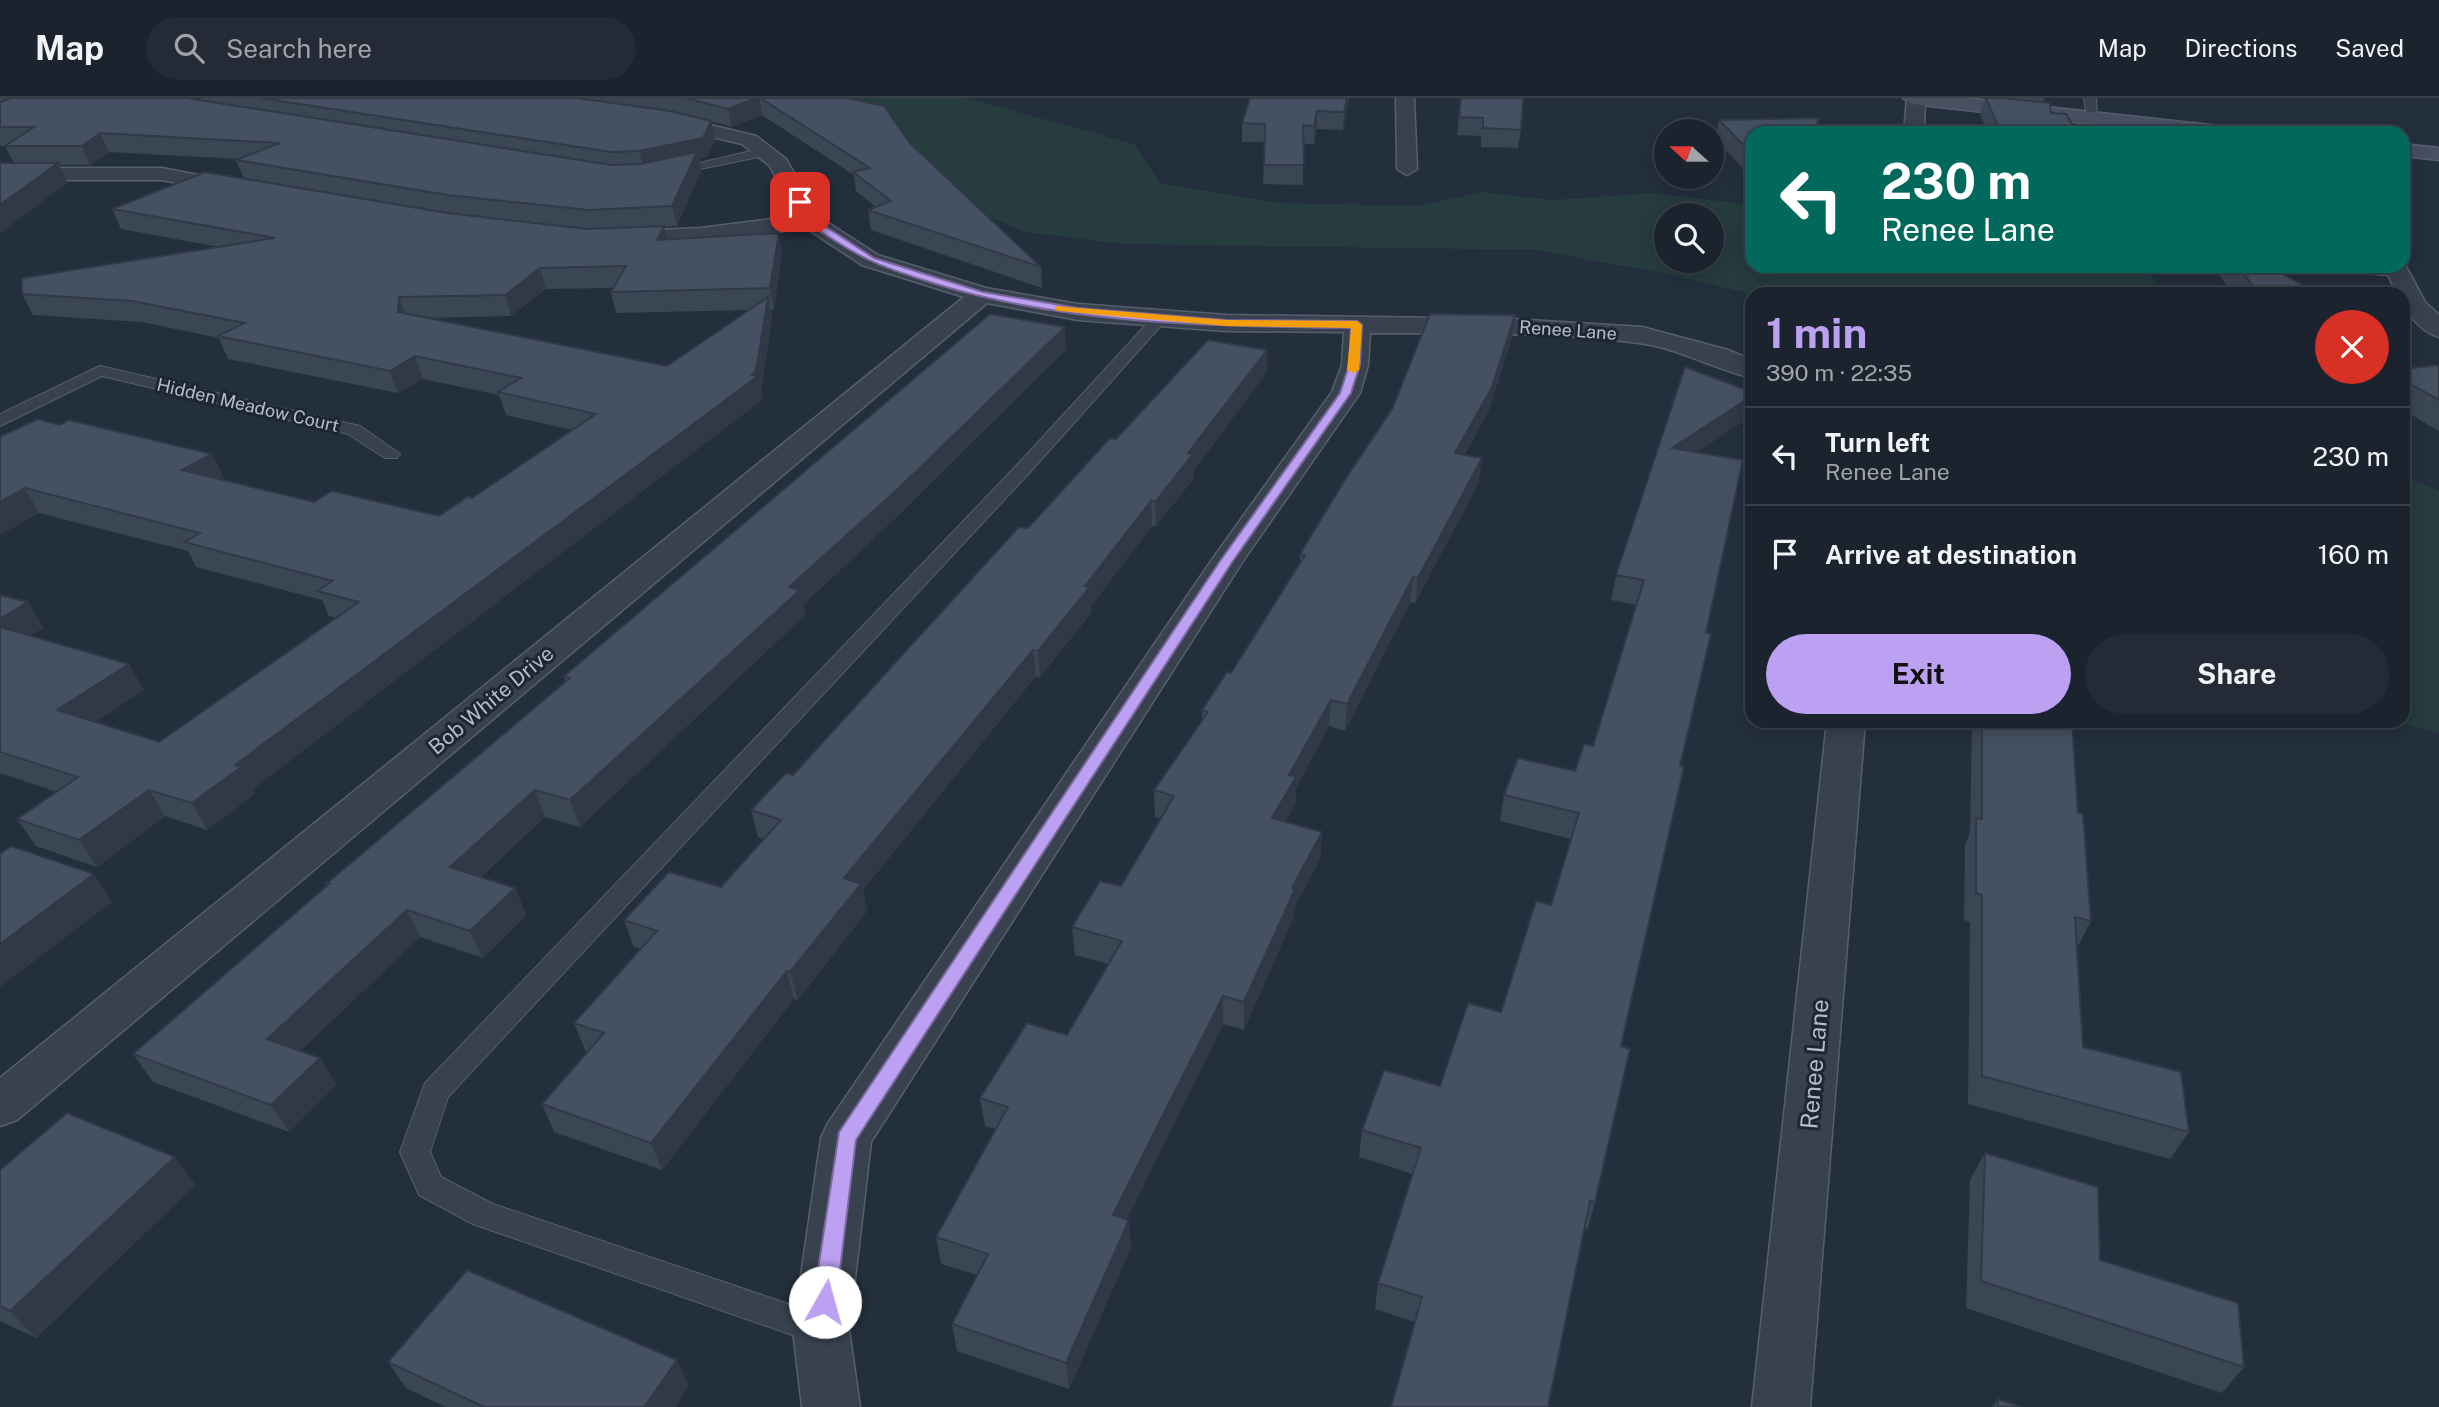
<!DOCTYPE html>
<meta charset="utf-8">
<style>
:root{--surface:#1b232e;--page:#242b36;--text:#f1f3f6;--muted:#a0a4aa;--line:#39404a;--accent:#bca0f2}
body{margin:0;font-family:"Public Sans",sans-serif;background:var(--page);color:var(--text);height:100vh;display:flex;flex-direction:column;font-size:26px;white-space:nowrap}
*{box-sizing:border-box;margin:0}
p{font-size:23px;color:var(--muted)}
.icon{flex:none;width:38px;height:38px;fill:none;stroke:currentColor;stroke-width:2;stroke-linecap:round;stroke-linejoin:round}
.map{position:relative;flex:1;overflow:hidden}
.details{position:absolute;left:1745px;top:189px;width:665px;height:441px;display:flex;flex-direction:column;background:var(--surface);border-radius:21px;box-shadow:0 4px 18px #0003,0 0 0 2px var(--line)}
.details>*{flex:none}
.top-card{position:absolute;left:1745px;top:28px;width:665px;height:147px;border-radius:21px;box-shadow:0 4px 18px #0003,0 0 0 2px var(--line);background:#00695c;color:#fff;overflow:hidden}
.needle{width:46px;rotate:291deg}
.controls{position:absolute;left:1654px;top:21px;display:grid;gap:14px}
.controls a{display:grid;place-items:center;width:70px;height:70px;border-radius:50%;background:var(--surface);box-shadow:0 4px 18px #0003,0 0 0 2px var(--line);font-size:35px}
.pin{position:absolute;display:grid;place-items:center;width:60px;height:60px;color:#fff;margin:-30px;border-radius:14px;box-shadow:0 4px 10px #0006}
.me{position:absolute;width:77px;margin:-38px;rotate:7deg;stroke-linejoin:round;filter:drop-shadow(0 0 5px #0008)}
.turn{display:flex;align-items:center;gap:24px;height:147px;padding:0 21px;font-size:32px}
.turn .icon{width:91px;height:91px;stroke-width:2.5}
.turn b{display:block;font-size:49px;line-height:60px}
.round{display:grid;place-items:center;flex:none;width:74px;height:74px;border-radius:37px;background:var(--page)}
.summary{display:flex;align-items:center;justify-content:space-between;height:119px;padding:0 21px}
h1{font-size:42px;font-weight:700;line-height:52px;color:var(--accent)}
.cta{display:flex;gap:14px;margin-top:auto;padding:14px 21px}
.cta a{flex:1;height:80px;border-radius:42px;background:var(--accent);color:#111;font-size:28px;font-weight:700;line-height:80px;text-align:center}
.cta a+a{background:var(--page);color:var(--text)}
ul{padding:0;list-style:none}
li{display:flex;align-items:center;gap:21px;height:98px;padding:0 21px;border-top:2px solid var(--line)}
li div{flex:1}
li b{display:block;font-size:26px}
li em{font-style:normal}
header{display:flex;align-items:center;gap:42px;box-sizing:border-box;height:98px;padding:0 35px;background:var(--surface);border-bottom:2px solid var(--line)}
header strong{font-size:33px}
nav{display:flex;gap:38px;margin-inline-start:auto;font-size:24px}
.search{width:490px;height:63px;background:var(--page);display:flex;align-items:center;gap:18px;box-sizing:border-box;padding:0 24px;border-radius:38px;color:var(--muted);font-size:26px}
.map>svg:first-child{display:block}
.green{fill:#263c3f;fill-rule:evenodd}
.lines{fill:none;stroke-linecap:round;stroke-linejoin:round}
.lane-casing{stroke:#565f6c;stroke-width:2}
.street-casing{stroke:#565f6c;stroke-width:3}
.secondary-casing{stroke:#565f6c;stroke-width:3}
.lane{fill:#38414e;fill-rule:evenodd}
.street{fill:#38414e;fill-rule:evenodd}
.secondary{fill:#465061;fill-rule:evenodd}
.wall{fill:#3b4654;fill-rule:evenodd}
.shaded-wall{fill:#303945}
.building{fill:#455162;stroke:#303945;stroke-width:2}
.route{fill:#bca0f2;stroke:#7a689d;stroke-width:2}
.slow{fill:#f59e0b}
.labels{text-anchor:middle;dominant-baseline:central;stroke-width:6;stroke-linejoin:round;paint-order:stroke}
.far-street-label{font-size:18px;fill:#b4bcc9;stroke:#1d2633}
.street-label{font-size:21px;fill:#b4bcc9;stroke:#1d2633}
.near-street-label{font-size:24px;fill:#b4bcc9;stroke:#1d2633}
</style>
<header>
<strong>Map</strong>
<div class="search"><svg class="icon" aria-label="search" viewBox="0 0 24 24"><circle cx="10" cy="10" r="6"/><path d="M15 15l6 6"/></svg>Search here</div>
<nav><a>Map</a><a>Directions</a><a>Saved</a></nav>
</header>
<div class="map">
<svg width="2439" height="1309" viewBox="0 0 2439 1309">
<rect width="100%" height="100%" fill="#242f3e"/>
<g class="green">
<path d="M838 0H967L1134 46 1160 85 1279 105 1419 108 1482 94 1553 102 1654 95 1752 107V168H2148L2160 196H1752L1667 176 1536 152 1123 146 1025 134 940 99ZM1666 117H1712V163H1666Z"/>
<polygon points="2403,379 2439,392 2439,634 2389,623 2403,623"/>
</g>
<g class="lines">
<defs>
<g id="lane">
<polygon points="2084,0 2096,0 2097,22 2087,20"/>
<polygon points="764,50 770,54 768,57 671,77 665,73"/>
<path d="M2346 168H2392L2406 173C2397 181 2355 176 2346 168Z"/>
<polygon points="1160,215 1168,220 1165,223 1031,373 448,999 430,1054 441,1079 493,1106 833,1221 838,1232 833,1243 821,1247 473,1126 419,1097 400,1054 425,985 1019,365 1155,217"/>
<polygon points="100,268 360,328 400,356 397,360 385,360 348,336 102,278 0,328 0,316"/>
</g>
<g id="street">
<polygon points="1396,0 1414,0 1417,71 1407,77 1397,71"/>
<polygon points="1907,0 1925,0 1924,35 1904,35"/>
<path d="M661 15 756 38 786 61 819 119 878 157 986 190 1078 206 1226 217 1512 221 1642 229 1728 252 1752 262V280C1714 271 1678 250 1639 245 1550 233 1459 236 1370 235L1368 267 1360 295 1243 463 871 1044 849 1232 860 1309H802L793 1232 821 1040 828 1025 1211 463 1332 294 1342 267 1344 234 1226 233 1078 222 987 205 17 1022 0 1028V980L964 199 862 167 806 130 701 144 606 146 602 141 606 136 614 134 701 130 796 118 770 68 742 46 654 25 651 21Z"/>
<polygon points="0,70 162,70 239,85 250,91 239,97 162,82 0,82"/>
<path d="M2403 163 2425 204 2439 217V239C2421 234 2403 214 2403 196H2397L2384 168H2403Z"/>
<polygon points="1827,623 1865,623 1810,1309 1752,1309"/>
</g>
<g id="secondary">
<polygon points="1903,0 1964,0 2229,29 2239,35 2175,35 1912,6"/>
<polygon points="2403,46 2439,50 2439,62 2403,58"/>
</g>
</defs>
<use href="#lane" class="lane-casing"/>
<use href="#street" class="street-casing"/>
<use href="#secondary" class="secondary-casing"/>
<use href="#lane" class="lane"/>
<use href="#street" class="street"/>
<use href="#secondary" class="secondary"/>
</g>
<g class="wall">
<path d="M0 0 200 2 199 0H847L910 45 1041 169 1042 190 871 132 868 112 876 109 856 93 854 77 762 17 732 29 711 23 715 42 707 59 699 61 701 72 677 128 664 129 667 142 782 155 774 211H771L772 221 761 293 763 301 253 691 255 696 207 732 165 718 97 769 36 748 17 721 57 694 0 675V497L28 504 43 530 30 537 144 592 95 624 159 644 336 520 329 518 322 502 196 469 188 453 39 415 0 437V339L224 380 220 381 314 404 439 418 472 400 572 332 506 317 499 297 423 281 398 295 228 261 219 240 142 224 33 217 22 196 219 149 121 131 112 111 244 81 236 62 239 61 109 54 90 67H59L67 85 0 135V65H14L5 48H6H0ZM613 190 611 194 616 215 749 212 667 268 429 220 511 218 546 191Z"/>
<polygon points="1247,0 1349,0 1343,32 1317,31 1314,46 1303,46 1303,87 1263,86 1265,44 1242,44 1242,25 1250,1"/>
<polygon points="1461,0 1521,32 1518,50 1481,49 1481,38 1457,37"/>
<polygon points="1985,0 2045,0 2043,4 2051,15 2077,35 1988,35 1980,16"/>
<polygon points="1719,22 1752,35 1752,79 1715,41"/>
<polygon points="2213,168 2267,168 2315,196 2233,196"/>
<polygon points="1515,217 1512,239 1489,312 1465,356 1479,384 1415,505 1410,504 1345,633 1329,628 1296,690 1295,706 1285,724 1322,734 1320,761 1294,810 1294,818 1244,932 1223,926 1127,1121 1129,1122 1131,1149 1069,1291 957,1253 952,1226 977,1177 941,1166 936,1139 996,1031 985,1028 980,1000 1067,937 1108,866 1075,857 1072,829 1121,788 1161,721 1155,719 1154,692 1202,622 1202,612 1231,575 1300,465 1300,456"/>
<polygon points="1066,251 902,414 803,507 805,517 580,729 545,719 481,779 515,790 526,817 483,860 420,839 300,953 320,960 336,987 289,1034 153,984 133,956 327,788 326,786 565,583 564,578"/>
<polygon points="2439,267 2439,333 2410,316 2403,328 2403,271"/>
<polygon points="1685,269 1752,294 1752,313 1751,318 1697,354 1706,535 1621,948 1595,1104 1588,1131 1585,1130 1415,1224 1375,1211 1378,1185 1413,1076 1359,1059 1362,1032 1440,988 1501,914 1551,807 1571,741 1500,723 1504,697 1575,673 1593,648 1636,507 1611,502 1616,477"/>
<polygon points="1267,274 1194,372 1194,380 1156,428 1152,428 1091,508 1092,514 1040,579 1036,578 863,792 867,813 798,902 794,901 662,1072 554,1034 542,1006 588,953 585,952 574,925 640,851 634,849 624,822 721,789 764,741 758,739 751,712 793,677 1028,430 1116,341"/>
<polygon points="1972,623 2072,623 2078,715 2091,823 2077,850 2083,949 2189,1034 2170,1061 1968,1006 1970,824 1964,822 1965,747 1970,734"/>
<polygon points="1985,1055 2100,1162 2244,1269 2222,1295 1966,1210 1970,1082"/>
<polygon points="175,1059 195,1087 36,1240 0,1223 0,1072"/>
<polygon points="677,1262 689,1288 675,1309 446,1309 406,1290 388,1264"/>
<polygon points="1998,1301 2022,1309 1992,1309"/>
</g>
<g class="shaded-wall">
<polygon points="756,0 759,0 762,17 732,29 728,11"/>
<polygon points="1347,0 1349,0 1343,32 1344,14"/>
<polygon points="1317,13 1317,31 1314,46 1314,28"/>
<polygon points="711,23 715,42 707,59 699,61 701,72 677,128 672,108 644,72 639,53"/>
<polygon points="100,35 109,54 90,67 82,48"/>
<polygon points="58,65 67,85 0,135 0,107"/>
<polygon points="664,128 669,148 657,142"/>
<polygon points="779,135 782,155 774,211 770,190"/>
<polygon points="540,170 546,191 511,218 505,197"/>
<polygon points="399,199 407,221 398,214"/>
<polygon points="768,199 772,221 761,293 763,301 253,691 255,696 207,732 192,705 235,667 752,277"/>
<polygon points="1515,217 1512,239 1489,312 1452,378 1455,355"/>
<polygon points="1065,229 1066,251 902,414 803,507 805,517 580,729 570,702 789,489"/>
<polygon points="1267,252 1267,274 1194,372 1194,380 1156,428 1155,404 1188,355"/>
<polygon points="415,258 423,281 398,295 390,273"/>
<polygon points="1752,298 1752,313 1751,318 1667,374 1672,350"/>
<polygon points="212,356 224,380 194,396 182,372"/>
<polygon points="1482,360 1479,384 1415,505 1418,480"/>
<polygon points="25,390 39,415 0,437 0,404"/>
<polygon points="1151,403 1152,428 1091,508 1092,514 1040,579 1038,553 1085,488"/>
<polygon points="1413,479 1410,504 1345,633 1347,606"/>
<polygon points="28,504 43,530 7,552 0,540 0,521"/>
<polygon points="1033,552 1036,578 863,792 867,813 798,902 790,874 844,780"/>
<polygon points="129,566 144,592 73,639 57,612"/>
<polygon points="1331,602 1329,628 1296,690 1295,706 1271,747 1272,720 1289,677"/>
<polygon points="149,692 165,718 97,769 79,742"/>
<polygon points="535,692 545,719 462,796 450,769"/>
<polygon points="1322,734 1320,761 1294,810 1294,818 1244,932 1244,904 1292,790"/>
<polygon points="94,776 112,804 0,889 0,846"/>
<polygon points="515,790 526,817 483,860 470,833"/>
<polygon points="407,812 420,839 284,969 267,941"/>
<polygon points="787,873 794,901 662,1072 651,1045"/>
<polygon points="1223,898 1223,926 1116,1144 1113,1117"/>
<polygon points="320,960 336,987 289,1034 271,1007"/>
<polygon points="175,1059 195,1087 36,1240 10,1213"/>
<polygon points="1129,1122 1131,1149 1069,1291 1066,1265"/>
<polygon points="677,1262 689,1288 675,1309 644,1309"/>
</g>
<g class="building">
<polygon points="11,0 187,0 611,67 640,66 697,54 672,108 588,112 448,97 236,62 280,45 100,35 82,48 5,48 34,29 0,29 0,4"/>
<polygon points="261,0 577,0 670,13 711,23 703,40 639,53 611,54"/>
<polygon points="686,0 756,0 728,11"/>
<polygon points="760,0 847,0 884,8 910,45 1041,169 868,112 891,103 853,74 870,70"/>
<polygon points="1250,0 1347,0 1344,14 1317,13 1314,28 1303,27 1304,67 1264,67 1265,26 1242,25"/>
<polygon points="1461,0 1523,0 1521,32 1483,30 1483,20 1459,19"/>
<polygon points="1986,0 2002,0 2050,5 2051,15 2066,16 2077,35 2001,35"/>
<polygon points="1819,20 1814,35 1752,35 1752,56 1719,22"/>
<polygon points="2201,28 2263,35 2203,35"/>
<polygon points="0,65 58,65 0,107"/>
<polygon points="205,74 447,115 587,131 664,128 657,142 779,135 770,190 611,194 626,168 540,170 505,197 399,199 398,214 667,268 768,199 756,273 752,277 758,278 235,667 241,669 192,705 149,692 79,742 17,721 78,679 0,654 0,529 129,566 57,612 159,644 359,504 317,493 333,483 184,444 200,435 25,390 0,404 0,339 37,321 60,327 69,322 212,356 182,372 314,404 332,393 439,418 467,399 472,400 596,316 498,294 521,280 415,258 390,273 218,238 245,225 132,203 22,196 22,180 275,140 112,111"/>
<polygon points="2238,168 2267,168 2313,192 2315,196 2259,196"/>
<polygon points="990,216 1065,229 899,390 789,489 800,492 570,702 535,692 450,769 515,790 470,833 407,812 267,941 320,960 271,1007 133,956 329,786 326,786 570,580 564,578"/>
<polygon points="1430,216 1515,217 1492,289 1455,355 1482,360 1418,480 1413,479 1347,606 1331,602 1289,677 1296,679 1272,720 1322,734 1292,790 1295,791 1244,904 1223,898 1113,1117 1129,1122 1066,1265 952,1226 988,1156 936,1139 1008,1009 980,1000 1027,925 1067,937 1122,843 1072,829 1100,783 1121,788 1174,698 1154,692 1208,614 1202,612 1227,574 1231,575 1305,457 1300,456 1346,380 1392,311"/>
<polygon points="1208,242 1267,252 1188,355 1193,356 1155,404 1151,403 1085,488 1090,489 1038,553 1033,552 844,780 861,786 790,874 787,873 651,1045 542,1006 604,935 574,925 657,833 624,822 669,774 721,789 781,722 751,712 786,675 793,677 1019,429 1028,430 1110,340 1116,341"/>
<polygon points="2439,267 2439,302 2403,282 2403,271"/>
<polygon points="1685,269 1752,294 1752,298 1672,350 1743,362 1706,535 1711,536 1680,668 1684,669 1621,948 1630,951 1595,1104 1590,1103 1548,1309 1391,1309 1422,1199 1378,1185 1421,1050 1362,1032 1384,972 1440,988 1468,905 1501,914 1536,803 1551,807 1579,715 1504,697 1518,660 1575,673 1584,646 1593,648 1644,482 1616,477"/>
<polygon points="2403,301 2412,312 2409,315 2403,312"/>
<polygon points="0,497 28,504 0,521"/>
<polygon points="1982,623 2072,623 2078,715 2083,716 2091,823 2075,819 2083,949 2181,974 2189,1034 1982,978 1982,797 1976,795 1976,720 1982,721"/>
<polygon points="11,748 94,776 0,846 0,756"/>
<polygon points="67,1015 175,1059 10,1213 0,1208 0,1072"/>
<polygon points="1985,1055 2098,1089 2100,1162 2238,1205 2244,1269 1981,1183"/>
<polygon points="467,1172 677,1262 644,1309 484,1309 388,1264"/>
<polygon points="1998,1301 2022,1309 1998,1309"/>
</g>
<path class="route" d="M797 102H803L814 121 874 160 983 194 1078 210 1226 222 1357 223 1362 227 1360 267 1351 295 1233 463 856 1042 836 1204 833 1212 825 1215 817 1212 813 1204 839 1034 1220 463 1340 295 1349 267 1351 230C1212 228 1069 227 936 186 895 173 870 166 834 142 818 132 797 122 797 102Z"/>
<polygon class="slow" points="1055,208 1226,222 1357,223 1362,227 1359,272 1353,275 1347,272 1351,230 1226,228 1059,213 1055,212"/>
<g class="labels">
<g class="far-street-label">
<text transform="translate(1568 232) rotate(4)">Renee Lane</text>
<text transform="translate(248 307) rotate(13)">Hidden Meadow Court</text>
</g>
<g class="street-label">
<text transform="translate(491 602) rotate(-40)">Bob White Drive</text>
</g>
<g class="near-street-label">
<text transform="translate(1814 966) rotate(-85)">Renee Lane</text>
</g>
</g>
</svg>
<div class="controls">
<a><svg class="needle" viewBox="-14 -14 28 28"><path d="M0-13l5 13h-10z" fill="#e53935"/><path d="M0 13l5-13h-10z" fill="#a0a4aa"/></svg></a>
<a><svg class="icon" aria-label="search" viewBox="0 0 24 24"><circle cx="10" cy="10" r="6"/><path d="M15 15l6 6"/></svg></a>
</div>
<div class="pin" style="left:800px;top:104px;background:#d93025"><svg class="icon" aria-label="arrive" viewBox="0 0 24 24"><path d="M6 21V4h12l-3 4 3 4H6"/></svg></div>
<svg class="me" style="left:825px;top:1204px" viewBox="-20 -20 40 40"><circle r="19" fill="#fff"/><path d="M0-13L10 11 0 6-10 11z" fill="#bca0f2"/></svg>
<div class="top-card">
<div class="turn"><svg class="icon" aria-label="left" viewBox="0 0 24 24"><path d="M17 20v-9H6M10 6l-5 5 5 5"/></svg><div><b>230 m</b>Renee Lane</div></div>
</div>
<section class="details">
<div class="summary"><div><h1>1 min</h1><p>390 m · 22:35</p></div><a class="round" style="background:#d93025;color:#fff"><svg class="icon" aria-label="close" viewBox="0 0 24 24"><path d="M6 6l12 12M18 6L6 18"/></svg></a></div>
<ul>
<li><svg class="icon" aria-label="left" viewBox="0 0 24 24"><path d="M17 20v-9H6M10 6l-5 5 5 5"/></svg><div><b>Turn left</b><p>Renee Lane</p></div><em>230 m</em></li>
<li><svg class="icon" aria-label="arrive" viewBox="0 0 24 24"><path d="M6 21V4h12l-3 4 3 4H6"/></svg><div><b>Arrive at destination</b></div><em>160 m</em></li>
</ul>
<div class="cta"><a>Exit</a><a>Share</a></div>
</section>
</div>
